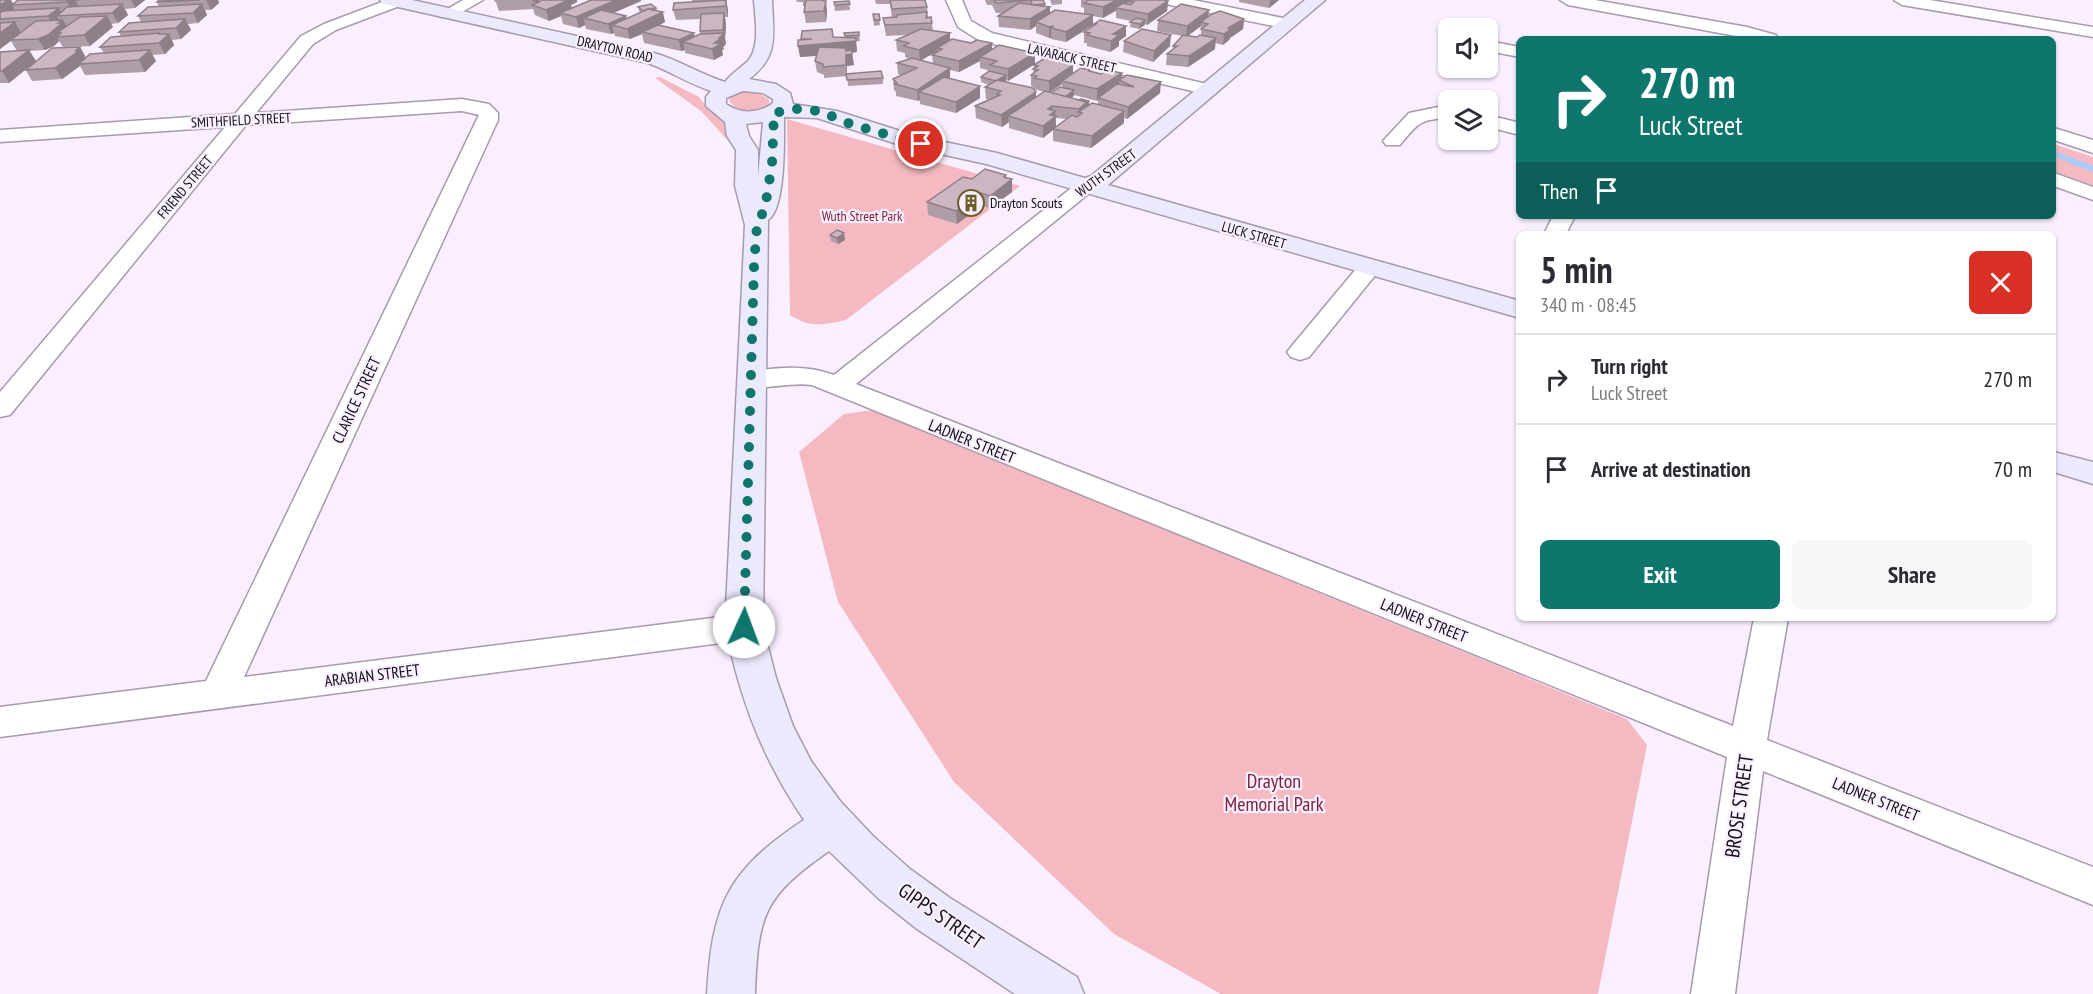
<!DOCTYPE html>
<meta charset="utf-8">
<style>
:root{--surface:#fff;--page:#f7f7f7;--text:#2b2b33;--muted:#7c7c81;--line:#e1e1e2;--accent:#0f766e}
body{margin:0;font-family:"PT Sans Narrow",sans-serif;background:var(--page);color:var(--text);height:100vh;display:flex;flex-direction:column;font-size:22px;white-space:nowrap}
*{box-sizing:border-box;margin:0}
p{font-size:20px;color:var(--muted)}
.icon{flex:none;width:33px;height:33px;fill:none;stroke:currentColor;stroke-width:2;stroke-linecap:round;stroke-linejoin:round}
.map{position:relative;flex:1;overflow:hidden}
.panel{position:absolute;left:1516px;top:231px;width:540px;height:390px;display:flex;flex-direction:column;background:var(--surface);border-radius:9px;box-shadow:0 2px 4px #0004}
.panel>*{flex:none}
.guide{position:absolute;left:1516px;top:36px;width:540px;height:183px;border-radius:9px;box-shadow:0 2px 4px #0004;background:#0f766e;color:#fff;overflow:hidden}
.tools{position:absolute;left:1438px;top:18px;display:grid;gap:12px}
.tools a{display:grid;place-items:center;width:60px;height:60px;border-radius:9px;background:var(--surface);box-shadow:0 2px 4px #0004;font-size:30px}
.pin{position:absolute;display:grid;place-items:center;width:51px;height:51px;color:#fff;margin:-26px;border:3px solid #fff;border-radius:50%;box-shadow:0 2px 6px #0007}
.me{position:absolute;width:66px;margin:-33px;rotate:2deg;stroke-linejoin:round;filter:drop-shadow(0 0 4px #0008)}
.turn{display:flex;align-items:center;gap:21px;height:126px;padding:0 24px;font-size:27px}
.turn .icon{width:78px;height:78px;stroke-width:2.5}
.turn b{display:block;font-size:42px;line-height:51px}
.then{display:flex;align-items:center;height:57px;padding:0 24px;background:#0003;gap:12px;font-size:22px}
.round{display:grid;place-items:center;flex:none;width:63px;height:63px;border-radius:9px;background:var(--page)}
.headline{display:flex;align-items:center;justify-content:space-between;height:102px;padding:0 24px}
h1{font-size:36px;font-weight:700;line-height:45px}
.primary-button{display:flex;gap:12px;margin-top:auto;padding:12px 24px}
.primary-button a{flex:1;height:69px;border-radius:9px;background:var(--accent);color:#fff;font-size:24px;font-weight:700;line-height:69px;text-align:center}
.primary-button a+a{background:var(--page);color:var(--text)}
ul{padding:0;list-style:none}
li{display:flex;align-items:center;gap:18px;height:90px;padding:0 24px;border-top:2px solid var(--line)}
li div{flex:1}
li b{display:block;font-size:22px}
li em{font-style:normal}
.map>svg:first-child{display:block}
.green{fill:#f5bac1}
.lines{fill:none;stroke-linecap:round;stroke-linejoin:round}
.stream-far1{stroke:#accaf9;stroke-width:5}
.stream{stroke:#accaf9;stroke-width:6}
.street-casing{stroke:#a69aac;stroke-width:3}
.secondary-casing{stroke:#a69aac;stroke-width:3}
.street{fill:#fff;fill-rule:evenodd}
.secondary{fill:#ebeafd;fill-rule:evenodd}
.wall{fill:#af9da7;fill-rule:evenodd}
.shaded-wall{fill:#8e7f88}
.building{fill:#cbb6c2;stroke:#8e7f88;stroke-width:1.5}
.route{stroke:#0f766e;stroke-width:10;stroke-dasharray:0 18}
.labels{text-anchor:middle;dominant-baseline:central;stroke-width:4.5;stroke-linejoin:round;paint-order:stroke}
.far-street-label{font-size:14px;fill:#110d14;stroke:#faefff}
.far-poi-label{font-size:14px;fill:#110d14;stroke:#faefff;text-anchor:start}
.far-park-label{font-size:14px;fill:#7c2439;stroke:#faefff}
.street-label{font-size:16px;fill:#110d14;stroke:#faefff}
.near-park-label{font-size:20px;fill:#7c2439;stroke:#faefff}
.near-street-label{font-size:20px;fill:#110d14;stroke:#faefff}
</style>
<div class="map">
<svg width="2093" height="994" viewBox="0 0 2093 994">
<rect width="100%" height="100%" fill="#faefff"/>
<g class="green">
<polygon points="660,77 699,97 711,112 727,119 738,144 732,145 701,111 655,78"/>
<path d="M742 91 759 93 769 99V105C758 114 736 114 729 100L731 95Z"/>
<path d="M787 119 1020 186 846 320C823 325 810 328 790 315Z"/>
<polygon points="2054,144 2093,157 2093,186 2054,171"/>
<polygon points="873,410 1627,719 1647,745 1598,994 1221,994 1114,934 954,782 838,602 799,452 844,414"/>
</g>
<g class="lines">
<polyline class="stream-far1" points="2054,154 2076,162"/>
<polyline class="stream" points="2072,161 2093,169"/>
<defs>
<g id="street">
<polygon points="387,0 402,0 404,2 402,5 336,30 313,44 256,113 462,99 489,104 498,113 498,120 244,677 744,614 756,618 761,627 756,636 744,640 0,737 0,707 206,681 479,115 462,111 246,125 10,415 0,417 0,392 225,127 0,142 0,130 235,114 301,36 324,24"/>
<polygon points="463,0 483,0 453,17 441,17 439,14"/>
<polygon points="946,0 962,0 971,21 992,33 1215,86 1218,90 1215,94 1209,95 980,41 958,27"/>
<polygon points="1162,0 1193,0 1288,19 1296,24 1288,29 1170,5"/>
<polygon points="1560,0 1595,0 1747,27 1776,35 1778,39 1752,39 1568,5"/>
<polygon points="1894,0 1930,0 2093,27 2093,37 1902,5"/>
<polygon points="1488,41 1520,47 1520,57 1488,51"/>
<path d="M1438 107H1449V119C1422 117 1416 125 1400 145H1386L1383 141 1409 113Z"/>
<polygon points="1488,115 1520,123 1520,135 1488,127"/>
<polygon points="2054,128 2093,140 2093,153 2054,140"/>
<polygon points="2054,173 2093,187 2093,200 2054,186"/>
<path d="M1086 180 1093 182 1097 186 1093 190 856 384 1733 726 1754 618H1788L1767 740 2093 867V905L1763 771 1735 994H1691L1727 757 812 385C788 382 764 391 742 386L738 380 742 374C772 367 805 364 834 375L1079 182Z"/>
<polygon points="1553,216 1575,216 1566,234 1544,234"/>
<polygon points="1369,261 1377,263 1381,268 1309,357 1300,360 1291,357 1287,352 1291,347 1361,263"/>
</g>
<g id="secondary">
<path d="M380 0H412L654 53C679 60 700 74 725 82 731 74 739 69 747 62 761 48 755 18 754 0H772C773 34 780 56 749 79L776 84 790 93 793 104 837 111 916 136 997 153 1085 178 1091 176 1305 0H1325L1108 185 1520 301V318L986 164 900 145 817 118 784 117C784 138 786 209 768 220L763 627 776 678 793 726 811 761 840 801 873 836 910 869 950 898 1077 977 1084 994H1015L917 929 878 898 829 851C763 897 758 915 755 994H707C712 904 728 870 804 820 761 756 741 701 725 627L745 225 735 186 736 150 727 136 725 122 706 106V97L711 91C689 84 670 71 648 63L389 5 383 4ZM743 91 763 93 773 99V103C759 114 740 114 726 104V98ZM763 122 758 177V150L749 136 746 124Z"/>
<polygon points="2054,452 2093,462 2093,484 2054,472"/>
</g>
</defs>
<use href="#street" class="street-casing"/>
<use href="#secondary" class="secondary-casing"/>
<use href="#street" class="street"/>
<use href="#secondary" class="secondary"/>
</g>
<g class="wall">
<polygon points="0,0 11,0 13,4 18,0 145,0 135,8 125,9 128,15 118,23 111,24 113,27 90,46 63,47 59,41 54,46 45,50 29,51 36,61 9,83 0,83 0,52 17,51 11,41 0,49"/>
<polygon points="159,0 218,0 219,3 211,10 205,10 207,15 198,23 188,24 191,30 181,39 172,40 174,45 165,54 152,55 156,61 145,72 85,75 80,66 62,79 32,81 26,70 80,47 86,58 104,53 100,47 121,36 119,32 141,22 138,16 159,7 157,2"/>
<polygon points="494,0 577,0 577,2 571,5 572,8 641,1 613,13 626,16 626,19 640,13 638,7 656,8 657,11 665,22 660,25 695,37 700,34 701,19 676,20 673,10 692,2 692,0 726,0 728,10 728,17 725,17 726,24 725,39 726,44 723,47 724,49 722,50 723,55 714,60 685,53 685,50 681,51 644,43 642,34 630,39 615,36 614,33 611,34 586,29 585,25 579,28 563,24 561,16 549,21 535,15 533,9 499,11 496,2 495,2"/>
<polygon points="796,0 825,0 827,12 826,22 806,23 804,12 805,6 803,6 803,2 797,2"/>
<path d="M875 0H925L927 7 928 18 932 23 933 31 950 40 992 50 1035 64 1008 81 1006 80 1005 81 1036 97 1044 92 1034 89V87L1031 86V75L1033 73 1034 65 1073 73 1090 70V71L1122 78 1160 93 1127 119 1124 118V123L1091 148 1053 141V130L1043 138 1009 128V122L1002 127 976 118 975 106 989 100 986 99 985 87 989 85 981 82V77L990 72V71L980 68V61L959 72 950 70V79L980 86V98L956 113 920 104V100L918 101 896 96V92L894 90 893 79 901 75 898 74 897 63 910 59 905 57V53L897 51 896 40 907 35 886 36 883 18H892L890 4H876ZM937 51 932 55 933 64 920 61ZM1062 84V87L1051 93H1049ZM1074 95 1097 101 1098 100V104L1089 105 1071 98ZM1056 118 1067 119 1056 127Z"/>
<polygon points="985,0 1043,0 1045,6 1050,13 1069,12 1084,14 1084,8 1081,7 1081,0 1168,1 1167,11 1147,25 1145,24 1139,29 1130,27 1131,21 1116,18 1116,11 1103,18 1093,16 1093,25 1066,42 1051,39 1051,38 1049,38 1036,33 1036,26 1030,30 999,27 998,16 1004,13 996,13 992,5 987,5"/>
<polygon points="1050,0 1062,0 1062,4 1052,5"/>
<polygon points="1239,0 1279,0 1269,8 1239,2"/>
<polygon points="849,1 850,10 835,11 834,2"/>
<polygon points="873,14 879,14 880,25 874,26"/>
<path d="M1208 17 1244 19 1243 29 1230 38 1229 40 1223 45 1215 43V49L1188 67 1166 65 1167 54 1173 49V46L1182 36 1157 31 1158 20ZM1201 26V35L1197 37 1188 36Z"/>
<polygon points="1094,24 1126,26 1126,36 1119,41 1119,46 1110,52 1087,46 1087,43 1084,43 1084,32 1094,26"/>
<polygon points="859,32 860,41 856,41 857,52 852,53 854,65 847,66 847,74 883,78 883,84 848,86 847,76 824,78 824,75 817,72 815,61 817,56 800,57 801,39 845,38 844,33"/>
<polygon points="1124,41 1170,46 1153,62 1123,52"/>
<polygon points="1006,178 1012,192 990,208 981,206 957,224 928,215 927,202 972,179"/>
<polygon points="844,233 845,240 838,244 831,241 830,235"/>
</g>
<g class="shaded-wall">
<polygon points="5,0 11,0 13,4 12,5 15,11 0,19 0,5"/>
<polygon points="69,0 81,0 76,1 79,7 72,12 67,2"/>
<polygon points="131,0 145,0 135,8"/>
<polygon points="206,0 218,0 219,3 211,10"/>
<polygon points="560,0 577,0 577,2 571,5 572,11 560,13 561,16 549,21 546,10"/>
<polygon points="616,0 641,0 641,1 595,21 584,18 585,25 579,28 576,17"/>
<polygon points="726,0 728,10 728,17 726,6"/>
<polygon points="823,0 824,10 826,1 827,12 826,22"/>
<polygon points="1117,0 1128,0 1127,1 1127,5 1116,8 1116,10 1103,18 1103,7"/>
<polygon points="1270,0 1279,0 1269,8"/>
<polygon points="1168,1 1167,11 1147,25 1148,14"/>
<polygon points="122,4 128,15 118,23 112,13"/>
<polygon points="202,4 207,15 198,23 193,13"/>
<polygon points="1050,7 1050,17 1036,22 1036,26 1030,30 1030,19"/>
<polygon points="59,8 63,16 57,16 60,22 63,20 69,30 57,33 59,36 57,37 59,41 54,46 45,50 38,39 54,27 48,16"/>
<polygon points="1209,10 1208,21 1201,22 1201,26 1186,37 1187,26"/>
<polygon points="663,12 665,22 644,33 642,32 642,34 630,39 627,29"/>
<polygon points="724,13 726,24 725,39 726,44 723,47 724,49 722,50 723,55 714,60 712,49 714,43 724,34 723,30"/>
<polygon points="1093,15 1093,25 1066,42 1066,32"/>
<polygon points="107,16 113,27 90,46 84,35"/>
<polygon points="626,16 628,26 612,25 614,33 611,34 608,24"/>
<polygon points="185,19 191,30 181,39 176,28"/>
<polygon points="1244,19 1243,29 1230,38 1229,40 1223,45 1224,34 1228,28"/>
<polygon points="1145,20 1145,25 1139,29 1140,24"/>
<polygon points="15,22 21,33 0,49 0,33"/>
<polygon points="1054,26 1051,28 1051,38 1049,38 1049,27"/>
<polygon points="1126,26 1126,36 1119,41 1119,46 1110,52 1111,41 1113,34"/>
<polygon points="160,33 163,39 169,34 174,45 165,54 159,43 158,34"/>
<polygon points="694,33 696,44 683,42 685,50 681,51 679,40"/>
<polygon points="950,33 950,44 937,48 937,51 920,61 919,50"/>
<polygon points="1171,35 1170,46 1153,62 1154,51"/>
<polygon points="1216,38 1215,49 1188,67 1189,56"/>
<polygon points="856,41 857,52 800,57 798,46"/>
<polygon points="992,43 992,54 980,57 980,61 959,72 959,61"/>
<polygon points="80,47 86,58 79,64 80,66 62,79 55,68"/>
<polygon points="29,50 36,61 9,83 2,71"/>
<polygon points="150,50 156,61 145,72 139,60"/>
<polygon points="1035,53 1035,64 1008,81 1008,69"/>
<polygon points="852,54 854,65 847,66 847,76 846,65 846,55"/>
<polygon points="1073,65 1073,76 1062,81 1062,84 1049,93 1049,81"/>
<polygon points="950,68 950,80 919,92 920,100 918,101 917,90"/>
<polygon points="1122,73 1122,81 1119,80 1119,86 1098,98 1098,100 1097,101 1097,89"/>
<polygon points="1006,75 1006,81 997,87 997,81"/>
<polygon points="1161,82 1160,93 1127,119 1128,107"/>
<polygon points="980,86 980,98 956,113 956,102"/>
<polygon points="1074,90 1074,96 1063,104 1063,98"/>
<polygon points="1036,92 1036,103 1008,116 1009,122 1002,127 1001,115"/>
<polygon points="1089,101 1089,107 1082,113 1079,112 1079,109"/>
<polygon points="1052,106 1052,113 1055,111 1056,128 1053,129 1053,130 1043,138 1043,126 1048,109"/>
<polygon points="1124,111 1124,123 1091,148 1092,136"/>
<polygon points="1006,175 1006,183 1012,179 1012,192 990,208 990,196"/>
<polygon points="981,193 981,206 957,224 956,211"/>
<polygon points="844,233 845,240 838,244 837,238"/>
</g>
<g class="building">
<polygon points="0,0 9,0 0,5"/>
<polygon points="18,0 69,0 67,2 12,5"/>
<polygon points="159,0 200,0 157,2"/>
<polygon points="532,0 569,0 546,10 532,5 539,2"/>
<polygon points="591,0 616,0 576,17 560,13"/>
<polygon points="726,0 726,6 673,10 674,3"/>
<polygon points="806,0 823,0 823,1 826,1 824,11 804,12"/>
<polygon points="890,0 925,0 927,7 892,9"/>
<polygon points="994,0 1031,0 996,3"/>
<polygon points="1030,0 1043,0 1045,4 1032,5 1031,0"/>
<polygon points="1089,0 1117,0 1103,7 1085,3"/>
<polygon points="1128,0 1163,0 1168,1 1148,14 1116,8 1123,3 1130,5 1134,2 1127,1"/>
<polygon points="849,1 850,4 835,5 834,2"/>
<polygon points="1019,3 1050,7 1030,19 998,16"/>
<polygon points="122,4 112,13 57,16 67,7"/>
<polygon points="202,4 193,13 138,16 148,7"/>
<polygon points="651,4 656,8 651,9 648,9 643,11 638,7"/>
<polygon points="1181,4 1209,10 1187,26 1158,20"/>
<polygon points="59,8 48,16 0,19 0,13 3,11"/>
<polygon points="648,9 663,12 627,29 612,25"/>
<polygon points="601,10 626,16 608,24 584,18"/>
<polygon points="1055,10 1093,15 1066,32 1051,28 1054,26 1049,27 1036,22"/>
<polygon points="1220,11 1244,19 1228,28 1231,29 1224,34 1201,29 1208,24 1201,22 1212,14"/>
<polygon points="927,12 926,18 931,17 932,23 885,25 883,18 897,17 897,15"/>
<polygon points="724,13 723,30 700,31 701,14"/>
<polygon points="873,14 879,14 880,20 874,20"/>
<polygon points="107,16 84,35 57,37 61,33 57,33 80,17"/>
<polygon points="1136,18 1145,20 1140,24 1130,22"/>
<polygon points="185,19 176,28 119,32 129,23"/>
<polygon points="63,20 58,23 62,23 48,35 38,39 11,40 36,21"/>
<polygon points="1100,20 1126,26 1113,34 1119,35 1111,41 1087,35 1090,33 1084,32 1096,24 1094,24"/>
<polygon points="15,22 0,33 0,23"/>
<polygon points="658,25 694,33 679,40 642,32"/>
<polygon points="832,29 833,37 856,38 856,41 798,46 798,40 812,39 801,39 802,31"/>
<polygon points="921,29 950,33 919,50 904,46 909,43 896,40"/>
<polygon points="1142,29 1171,35 1154,51 1124,41"/>
<polygon points="859,32 859,35 845,36 844,33"/>
<polygon points="160,33 158,34 169,34 159,43 100,47 111,37"/>
<polygon points="724,33 719,38 722,38 714,43 721,44 712,49 683,42 700,34"/>
<polygon points="1183,35 1197,37 1200,35 1216,38 1189,56 1167,54 1177,46 1173,46"/>
<polygon points="952,39 971,43 977,40 992,43 959,61 932,55 942,49 937,48"/>
<polygon points="999,45 1035,53 1008,69 990,65 997,61 980,57"/>
<polygon points="80,47 75,51 80,50 55,68 26,70 52,48"/>
<polygon points="819,47 845,48 846,51 852,50 852,54 846,55 846,65 823,67 823,64 815,61"/>
<polygon points="29,50 2,71 0,71 0,52"/>
<polygon points="150,50 139,60 79,64 90,54"/>
<polygon points="1048,56 1073,65 1049,81 1034,78 1037,76 1031,75 1038,70 1033,69 1038,66 1034,65"/>
<polygon points="912,58 950,68 917,90 895,84 897,83 893,79 917,68 897,63"/>
<polygon points="1081,68 1090,70 1089,71 1101,74 1107,70 1122,73 1097,89 1062,81"/>
<polygon points="881,71 883,78 847,80 846,74"/>
<polygon points="989,71 1006,75 996,81 981,77"/>
<polygon points="1127,75 1161,82 1128,107 1098,98 1117,84 1134,87 1119,80"/>
<polygon points="944,77 980,86 956,102 919,92"/>
<polygon points="997,80 1033,88 1036,92 1001,115 975,106 1000,95 997,94 1001,91 985,87"/>
<polygon points="1060,87 1074,90 1065,97 1051,93"/>
<polygon points="1045,91 1087,102 1079,109 1052,106 1048,109 1055,111 1050,115 1056,116 1043,126 1008,116"/>
<polygon points="1081,99 1089,101 1085,104 1087,102 1079,100"/>
<polygon points="1092,103 1124,111 1092,136 1053,129 1072,115 1077,117 1082,113 1078,112"/>
<polygon points="985,169 1006,175 1004,177 1012,179 990,196 981,193 956,211 927,202 963,177 972,179"/>
<polygon points="837,230 844,233 837,238 830,235"/>
</g>
<g class="lines">
<polyline class="route" points="744,627 754,266 757,225 765,208 772,164 774,113 797,109 819,111 853,125 921,144"/>
</g>
<defs>
<symbol id="building-ring" viewBox="-11 -11 22 22"><circle r="9.5" fill="#faefff" stroke="#6d5e2b" stroke-width="1.5"/><path d="M-4-6H4V6H1V3H-1V6H-4ZM-2.5-4.3h1.7v1.8h-1.7ZM.8-4.3h1.7v1.8H.8ZM-2.5-1h1.7V.8h-1.7ZM.8-1h1.7V.8H.8Z" fill="#6d5e2b"/></symbol>
</defs>
<g fill-rule="evenodd">
<use href="#building-ring" x="956" y="188" width="30" height="30"/>
</g>
<g class="labels">
<g class="far-street-label">
<text transform="translate(615 49) rotate(13)">DRAYTON ROAD</text>
<text transform="translate(1072 58) rotate(13)">LAVARACK STREET</text>
<text transform="translate(241 120) rotate(-3)">SMITHFIELD STREET</text>
<text transform="translate(1106 173) rotate(-36)">WUTH STREET</text>
<text transform="translate(185 187) rotate(-50)">FRIEND STREET</text>
<text transform="translate(1254 235) rotate(16)">LUCK STREET</text>
</g>
<g class="far-poi-label">
<text x="990" y="203">Drayton Scouts</text>
</g>
<g class="far-park-label">
<text x="862" y="216">Wuth Street Park</text>
</g>
<g class="street-label">
<text transform="translate(356 400) rotate(-65)">CLARICE STREET</text>
<text transform="translate(972 441) rotate(22)">LADNER STREET</text>
<text transform="translate(1424 620) rotate(22)">LADNER STREET</text>
<text transform="translate(372 675) rotate(-7)">ARABIAN STREET</text>
<text transform="translate(1876 799) rotate(22)">LADNER STREET</text>
</g>
<g class="near-park-label">
<text x="1274" y="781">Drayton<tspan x="1274" dy="23">Memorial Park</tspan></text>
</g>
<g class="near-street-label">
<text transform="translate(1739 806) rotate(-82)">BROSE STREET</text>
<text transform="translate(941 916) rotate(35)">GIPPS STREET</text>
</g>
</g>
</svg>
<div class="tools">
<a><svg class="icon" aria-label="sound" viewBox="0 0 24 24"><path d="M4 9h4l5-4v14l-5-4H4zM17 9q2 3 0 6"/></svg></a>
<a><svg class="icon" aria-label="layers" viewBox="0 0 24 24"><path d="M12 4l9 5-9 5-9-5zM3 14l9 5 9-5"/></svg></a>
</div>
<div class="pin" style="left:921px;top:144px;background:#d93025"><svg class="icon" aria-label="arrive" viewBox="0 0 24 24"><path d="M6 21V4h12l-3 4 3 4H6"/></svg></div>
<svg class="me" style="left:744px;top:627px" viewBox="-20 -20 40 40"><circle r="19" fill="#fff"/><path d="M0-13L10 11 0 6-10 11z" fill="#0f766e"/></svg>
<div class="guide">
<div class="turn"><svg class="icon" aria-label="right" viewBox="0 0 24 24"><path d="M7 20v-9h11M14 6l5 5-5 5"/></svg><div><b>270 m</b>Luck Street</div></div>
<div class="then">Then<svg class="icon" aria-label="arrive" viewBox="0 0 24 24"><path d="M6 21V4h12l-3 4 3 4H6"/></svg></div>
</div>
<section class="panel">
<div class="headline"><div><h1>5 min</h1><p>340 m · 08:45</p></div><a class="round" style="background:#d93025;color:#fff"><svg class="icon" aria-label="close" viewBox="0 0 24 24"><path d="M6 6l12 12M18 6L6 18"/></svg></a></div>
<ul>
<li><svg class="icon" aria-label="right" viewBox="0 0 24 24"><path d="M7 20v-9h11M14 6l5 5-5 5"/></svg><div><b>Turn right</b><p>Luck Street</p></div><em>270 m</em></li>
<li><svg class="icon" aria-label="arrive" viewBox="0 0 24 24"><path d="M6 21V4h12l-3 4 3 4H6"/></svg><div><b>Arrive at destination</b></div><em>70 m</em></li>
</ul>
<div class="primary-button"><a>Exit</a><a>Share</a></div>
</section>
</div>
